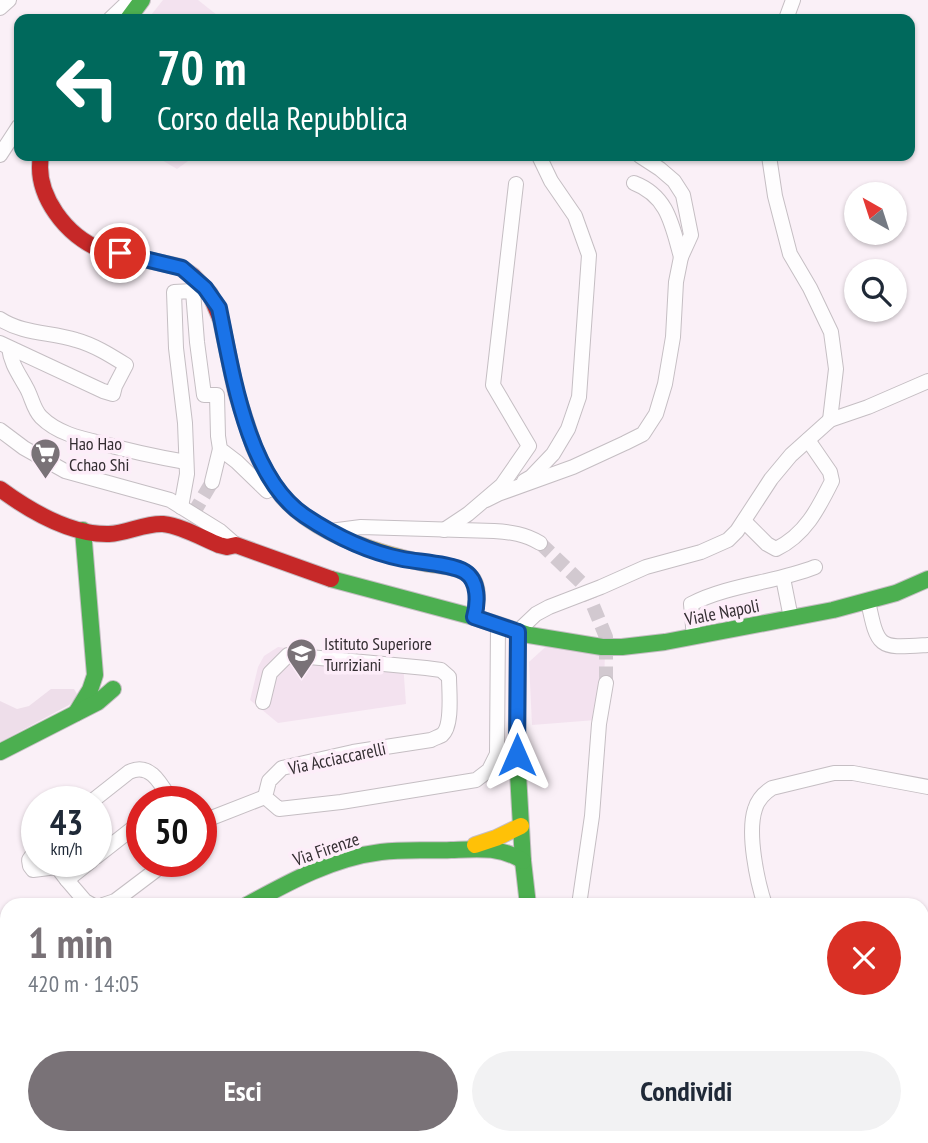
<!DOCTYPE html>
<html lang="it">
<meta charset="utf-8">
<style>
:root{--surface:#fff;--page:#f2f2f3;--text:#1f2937;--muted:#747a83;--accent:#797277}
body{margin:0;font-family:"PT Sans Narrow",sans-serif;background:var(--page);color:var(--text);height:100vh;display:flex;flex-direction:column;font-size:26px;white-space:nowrap}
*{box-sizing:border-box;margin:0}
p{font-size:23px;color:var(--muted)}
.icon{flex:none;width:38px;height:38px;fill:none;stroke:currentColor;stroke-width:2;stroke-linecap:round;stroke-linejoin:round}
.map{position:relative;flex:1;overflow:hidden}
.drawer{position:absolute;left:0px;top:898px;width:929px;height:247px;display:flex;flex-direction:column;background:var(--surface);border-radius:21px 21px 0 0;box-shadow:0 2px 5px #0004}
.drawer>*{flex:none}
.top-card{position:absolute;left:14px;top:14px;width:901px;height:147px;border-radius:14px;box-shadow:0 2px 5px #0004;background:#00695c;color:#fff;overflow:hidden}
.needle{width:46px;rotate:321deg}
.controls{position:absolute;left:844px;top:182px;display:grid;gap:14px}
.controls a{display:grid;place-items:center;width:63px;height:63px;border-radius:50%;background:var(--surface);box-shadow:0 2px 5px #0004;font-size:35px}
.speed{position:absolute;left:21px;top:786px;display:flex;gap:14px;font-size:35px;font-weight:700;text-align:center}
.speed>*{display:grid;place-content:center;width:91px;height:91px;border-radius:50%;background:var(--surface);box-shadow:0 2px 5px #0004;line-height:1}
.speed small{font-size:18px;font-weight:400}
.speed .limit{border:10px solid #d22;background:#fff;color:#111}
.pin{position:absolute;display:grid;place-items:center;width:60px;height:60px;color:#fff;margin:-30px;border:4px solid #fff;border-radius:50%;box-shadow:0 2px 7px #0007}
.me{position:absolute;width:77px;margin:-38px;rotate:0deg;stroke-linejoin:round;filter:drop-shadow(0 0 5px #0008)}
.turn{display:flex;align-items:center;gap:24px;height:147px;padding:0 28px;font-size:32px}
.turn .icon{width:91px;height:91px;stroke-width:2.5}
.turn b{display:block;font-size:49px;line-height:60px}
.round{display:grid;place-items:center;flex:none;width:74px;height:74px;border-radius:37px;background:var(--page)}
.summary{display:flex;align-items:center;justify-content:space-between;height:119px;padding:0 28px}
h1{font-size:42px;font-weight:800;line-height:52px;color:var(--accent)}
.button{display:flex;gap:14px;margin-top:auto;padding:14px 28px}
.button a{flex:1;height:80px;border-radius:42px;background:var(--accent);color:#fff;font-size:28px;font-weight:800;line-height:80px;text-align:center}
.button a+a{background:var(--page);color:var(--text)}
.map>svg:first-child{display:block}
.built{fill:#f3e2ef}
.green{fill:#eedeea}
.lines{fill:none;stroke-linecap:round;stroke-linejoin:round}
.street-tunnel{stroke:#d2c9d0;stroke-width:14;stroke-dasharray:14 7;stroke-linecap:butt}
.street-casing{stroke:#c5bec3;stroke-width:16}
.fast-casing{stroke:#c5bec3;stroke-width:18}
.slow-casing{stroke:#c5bec3;stroke-width:18}
.jam-casing{stroke:#c5bec3;stroke-width:18}
.street{stroke:#fefdfe;stroke-width:14}
.fast{stroke:#4caf50;stroke-width:16}
.slow{stroke:#ffc107;stroke-width:16}
.jam{stroke:#c62828;stroke-width:16}
.route-casing{stroke:#114b97;stroke-width:18}
.route{stroke:#1a73e8;stroke-width:12}
.labels{text-anchor:middle;dominant-baseline:central;stroke-width:7;stroke-linejoin:round;paint-order:stroke}
.poi-label{font-size:18px;fill:#342e32;stroke:#fdedf9;text-anchor:start}
.street-label{font-size:18px;fill:#342e32;stroke:#fdedf9}
</style>
<div class="map">
<svg width="928" height="1143" viewBox="0 0 928 1143">
<rect width="100%" height="100%" fill="#faf0f7"/>
<g class="built">
<polygon points="163,0 198,0 222,19 148,19"/>
<polygon points="155,156 195,156 177,169"/>
<polygon points="551,642 605,652 604,687 596,720 532,725 529,662"/>
<polygon points="278,647 403,663 406,704 278,723 250,700 258,667 264,656"/>
</g>
<polygon class="green" points="51,689 74,689 77,694 75,699 69,705 0,742 0,701 17,709 29,706"/>
<g class="lines">
<g class="street-tunnel">
<polyline points="193,514 212,482"/>
<polyline points="540,543 585,586 606,637 606,683"/>
</g>
<defs>
<g id="street">
<polyline points="0,8 9,0"/>
<polyline points="110,19 130,0"/>
<polyline points="786,19 793,0"/>
<polyline points="0,155 19,126"/>
<polyline points="769,156 775,196 790,254 810,288 831,332 836,369 830,420"/>
<path d="M634 183C668 196 672 225 681 257"/>
<path d="M0 319C23 334 50 332 76 340 94 345 110 355 126 365L115 386 113 394 103 391 0 343"/>
<path d="M9 348C11 364 19 374 26 387 32 397 33 409 41 417 57 433 79 438 101 443 129 451 157 457 186 462"/>
<polyline points="0,430 24,448 65,471 170,500 220,531 236,545"/>
<polyline points="524,481 531,477 553,454 568,429 579,397 589,255 575,216 551,181 539,156"/>
<polyline points="212,482 220,449"/>
<polyline points="486,500 498,494 573,467 625,443 643,434 656,414 665,384 673,337 676,282 681,257 691,235 683,195 674,181 660,169 640,156"/>
<polyline points="181,507 187,474 185,423 176,348 174,292 193,291 197,342 204,395 217,395 218,436 220,449 237,462 267,491 275,486"/>
<path d="M744 521 767 544 776 549C805 535 818 509 832 481L830 472 808 440"/>
<polyline points="444,530 468,514 502,485 529,446 493,385 516,184"/>
<path d="M330 531 361 527 494 531C511 532 525 534 540 543"/>
<polyline points="783,578 791,618"/>
<path d="M868 601C878 650 879 648 928 645"/>
<polyline points="518,631 536,614 549,607 601,587 646,567 701,552 728,540 737,531 771,479 791,455 830,420 868,407 928,381"/>
<path d="M694 637 691 604C730 584 775 583 815 567"/>
<path d="M263 702 270 673 288 655 426 668 441 670 449 677C449 691 453 726 442 735 440 736 433 739 431 740L353 752 282 768 269 781 265 797 279 809 341 802 476 780 489 770 497 754 498 624"/>
<path d="M91 802 129 772C151 761 162 786 172 802"/>
<polyline points="201,822 265,797"/>
<polyline points="37,848 29,860 30,866 33,870 57,867 67,880 91,861"/>
<polyline points="96,857 142,821"/>
<polyline points="67,880 85,901 92,905"/>
<polyline points="103,905 115,901 168,861"/>
<polyline points="579,905 592,816 599,724 606,683"/>
<path d="M765 905C757 881 747 833 755 809 758 799 764 793 772 788L834 773H853L928 787"/>
<polyline points="548,1138 549,1143"/>
<polyline points="703,1138 709,1143"/>
<polyline points="87,1143 89,1138"/>
<polyline points="732,1143 736,1138"/>
</g>
<g id="fast">
<polyline points="128,19 142,0"/>
<polyline points="331,579 474,617 529,635 602,647 622,647 665,642 833,610 896,593 928,579"/>
<polyline points="518,631 517,756 523,861 528,905"/>
<polyline points="76,713 90,690 95,675 83,530"/>
<polyline points="0,752 98,702 113,689"/>
<path d="M247 905C289 882 332 858 381 852 404 849 427 851 451 850 476 849 501 846 523 861"/>
<polyline points="0,991 7,996"/>
</g>
<g id="slow">
<path d="M254 447C262 466 271 483 284 498 318 535 376 553 424 563 438 566 459 565 470 576 480 586 477 604 474 617"/>
<polyline points="475,845 496,838 521,826"/>
<polyline points="513,1143 515,1138"/>
</g>
<g id="jam">
<path d="M41 156C34 195 67 237 102 250L180 267 193 276 210 294 221 320 236 392 254 447"/>
<path d="M0 489C30 511 71 535 109 534 128 533 145 523 163 524 182 526 202 538 219 545L227 547 236 545 331 579"/>
</g>
</defs>
<use href="#street" class="street-casing"/>
<use href="#fast" class="fast-casing"/>
<use href="#slow" class="slow-casing"/>
<use href="#jam" class="jam-casing"/>
<use href="#street" class="street"/>
<use href="#fast" class="fast"/>
<use href="#slow" class="slow"/>
<use href="#jam" class="jam"/>
</g>
<g class="lines">
<defs>
<path id="route" d="M120 253 182 268 205 288 219 308C232 371 247 478 305 516 335 536 368 552 403 559 418 562 453 564 465 572 479 581 478 603 474 617L518 632 517 755"/>
</defs>
<use href="#route" class="route-casing"/>
<use href="#route" class="route"/>
</g>
<defs>
<symbol id="supermarket-pin" viewBox="-11 -11 22 30"><path d="M0 17L-7.5 6A9.5 9.5 0 1 1 7.5 6Z" fill="#797277" stroke="#fdedf9"/><path d="M-6-5.5h2.5l.6 2H6L4.5 2H-2.5L-4.4-4H-6ZM-1.5 3.2a1.3 1.3 0 1 0 .1 0ZM3 3.2a1.3 1.3 0 1 0 .1 0Z" fill="#fff"/></symbol>
<symbol id="school-pin" viewBox="-11 -11 22 30"><path d="M0 17L-7.5 6A9.5 9.5 0 1 1 7.5 6Z" fill="#797277" stroke="#fdedf9"/><path d="M0-5L7-2L0 1L-7-2ZM-4 1L0 2.5L4 1V4Q0 6-4 4Z" fill="#fff"/></symbol>
</defs>
<g fill-rule="evenodd">
<use href="#supermarket-pin" x="28" y="436" width="35" height="47"/>
<use href="#school-pin" x="284" y="636" width="35" height="47"/>
</g>
<g class="labels">
<g class="poi-label">
<text x="69" y="443">Hao Hao<tspan x="69" dy="21">Cchao Shi</tspan></text>
<text x="324" y="643">Istituto Superiore<tspan x="324" dy="21">Turriziani</tspan></text>
</g>
<g class="street-label">
<text transform="translate(722 612) rotate(-11)">Viale Napoli</text>
<text transform="translate(337 758) rotate(-12)">Via Acciaccarelli</text>
<text transform="translate(326 849) rotate(-19)">Via Firenze</text>
</g>
</g>
</svg>
<div class="controls">
<a><svg class="needle" viewBox="-14 -14 28 28"><path d="M0-13l5 13h-10z" fill="#e53935"/><path d="M0 13l5-13h-10z" fill="#747a83"/></svg></a>
<a><svg class="icon" aria-label="search" viewBox="0 0 24 24"><circle cx="10" cy="10" r="6"/><path d="M15 15l6 6"/></svg></a>
</div>
<div class="speed"><div>43<small>km/h</small></div><div class="limit">50</div></div>
<div class="pin" style="left:120px;top:253px;background:#d93025"><svg class="icon" aria-label="arrive" viewBox="0 0 24 24"><path d="M6 21V4h12l-3 4 3 4H6"/></svg></div>
<svg class="me" style="left:517px;top:755px" viewBox="-20 -20 40 40"><path d="M0-17L14 15 0 8-14 15z" fill="#1a73e8" stroke="#fff" stroke-width="4"/></svg>
<div class="top-card">
<div class="turn"><svg class="icon" aria-label="left" viewBox="0 0 24 24"><path d="M17 20v-9H6M10 6l-5 5 5 5"/></svg><div><b>70 m</b>Corso della Repubblica</div></div>
</div>
<section class="drawer">
<div class="summary"><div><h1>1 min</h1><p>420 m · 14:05</p></div><a class="round" style="background:#d93025;color:#fff"><svg class="icon" aria-label="close" viewBox="0 0 24 24"><path d="M6 6l12 12M18 6L6 18"/></svg></a></div>
<div class="button"><a>Esci</a><a>Condividi</a></div>
</section>
</div>
